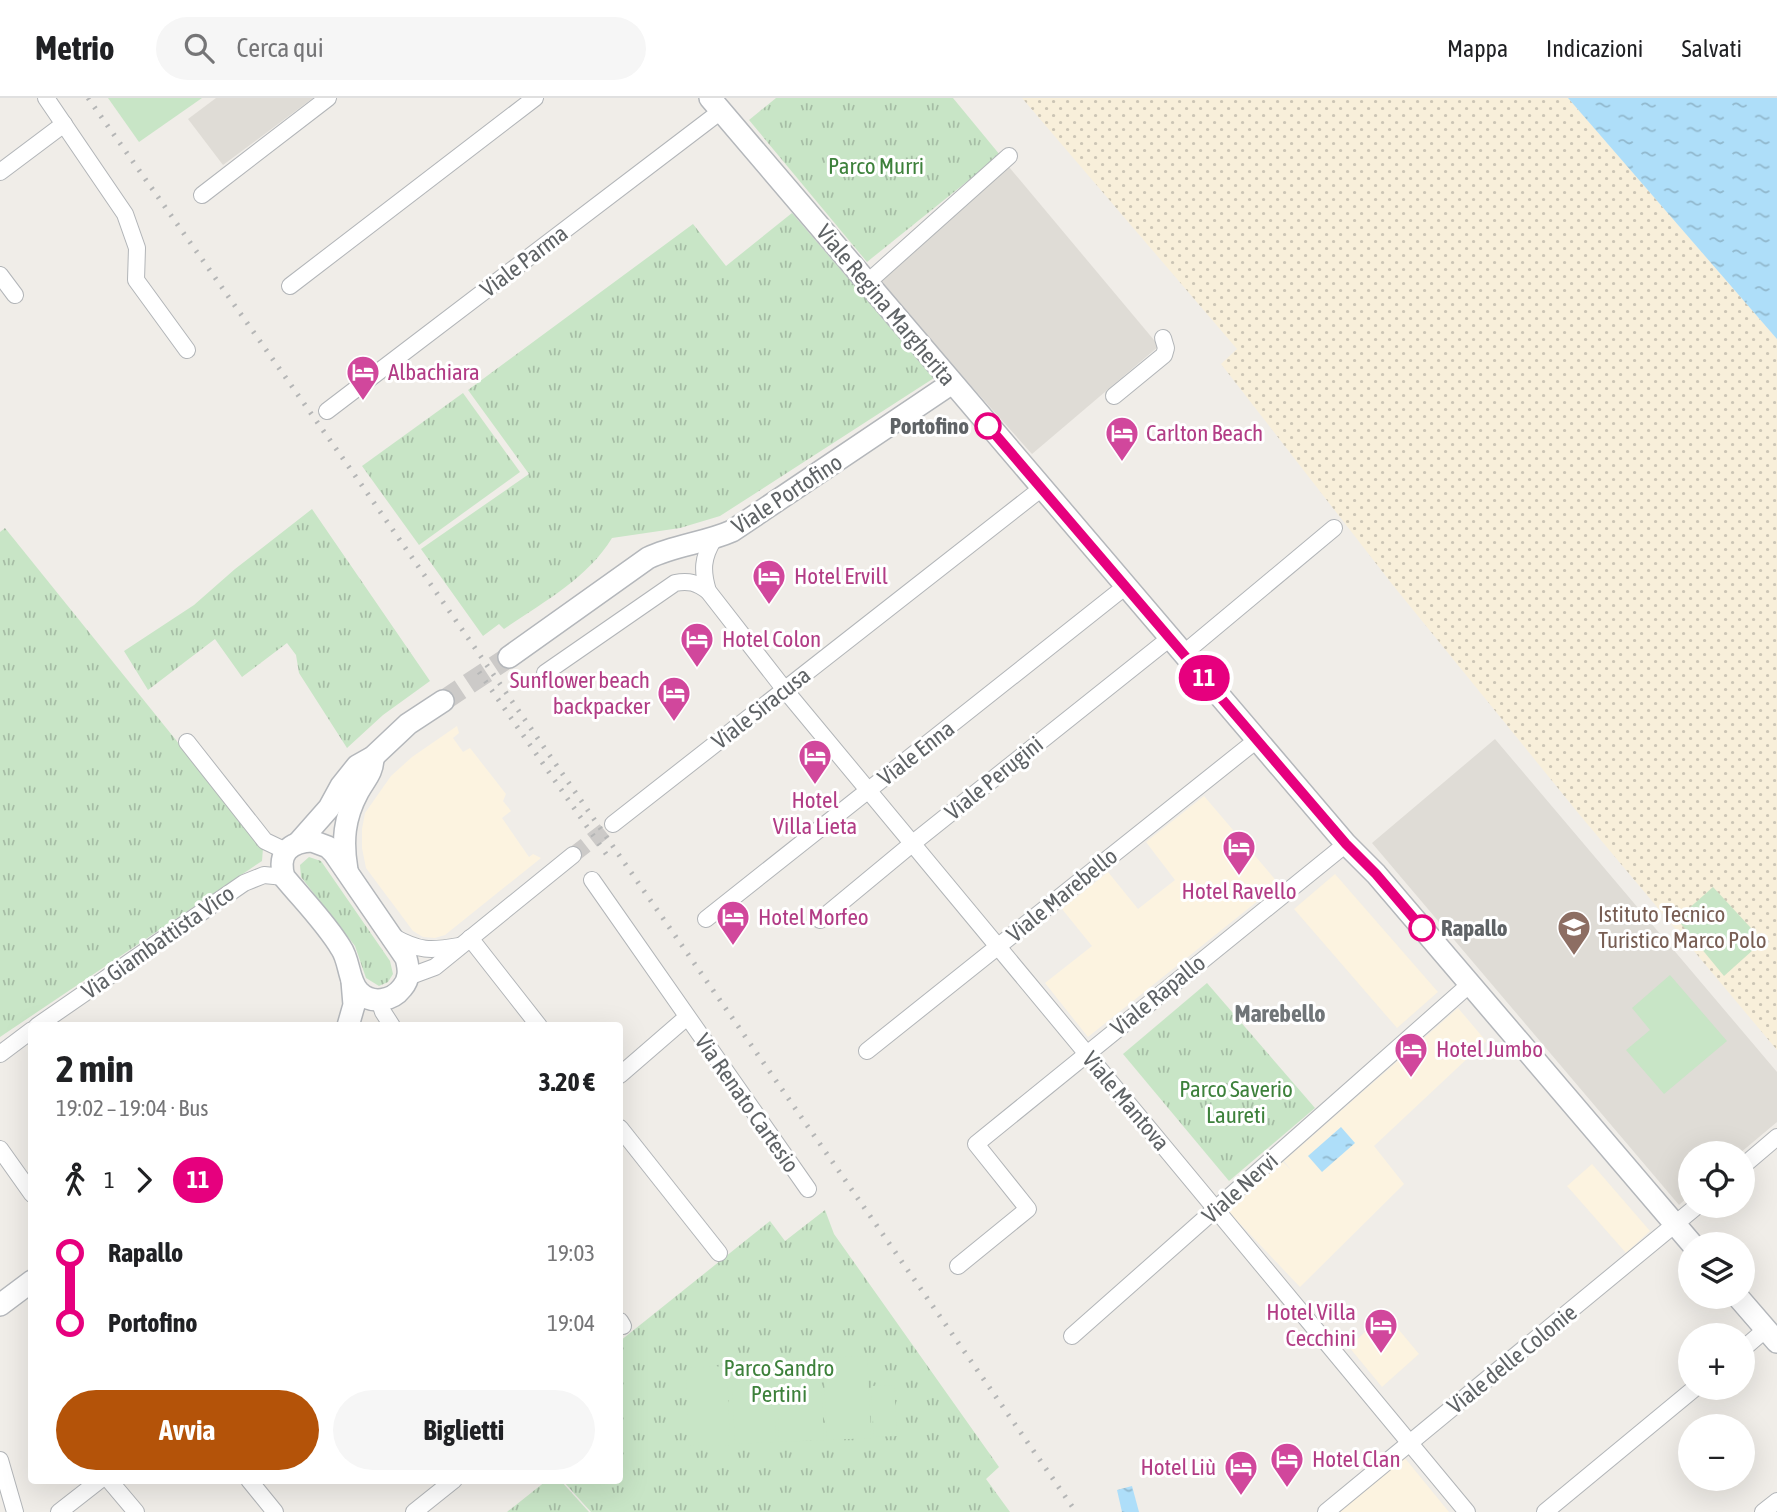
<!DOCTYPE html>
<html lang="it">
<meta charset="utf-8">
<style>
:root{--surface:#fff;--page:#f6f6f6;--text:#202124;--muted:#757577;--line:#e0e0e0;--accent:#b45309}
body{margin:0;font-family:"Asap Condensed",sans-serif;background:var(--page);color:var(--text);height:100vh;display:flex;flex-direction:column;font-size:26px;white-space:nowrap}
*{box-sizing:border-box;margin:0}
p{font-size:23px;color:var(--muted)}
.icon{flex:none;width:38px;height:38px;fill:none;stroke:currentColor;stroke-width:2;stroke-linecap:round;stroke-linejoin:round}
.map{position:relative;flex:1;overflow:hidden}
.drawer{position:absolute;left:28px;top:924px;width:595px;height:462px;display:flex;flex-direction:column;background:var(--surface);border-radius:7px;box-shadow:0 7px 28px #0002}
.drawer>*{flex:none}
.badge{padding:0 14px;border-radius:23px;font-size:24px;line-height:46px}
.controls{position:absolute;left:1678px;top:1043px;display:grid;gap:14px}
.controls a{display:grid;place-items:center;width:77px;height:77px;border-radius:50%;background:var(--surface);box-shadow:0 7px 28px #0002;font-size:35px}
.map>.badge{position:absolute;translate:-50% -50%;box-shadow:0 0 0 4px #fff}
.legs{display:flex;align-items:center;gap:10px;height:77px;padding:0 28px;font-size:23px}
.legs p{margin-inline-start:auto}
.head{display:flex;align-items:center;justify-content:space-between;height:119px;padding:0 28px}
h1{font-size:38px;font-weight:700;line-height:52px}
.cta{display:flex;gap:14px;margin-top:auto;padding:14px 28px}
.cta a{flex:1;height:80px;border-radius:42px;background:var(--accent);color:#fff;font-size:28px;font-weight:700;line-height:80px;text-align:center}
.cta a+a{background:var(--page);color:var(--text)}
ul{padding:0 28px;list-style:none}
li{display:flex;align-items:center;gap:24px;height:70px;font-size:26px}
li i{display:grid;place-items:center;width:10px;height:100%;margin:0 9px;background:currentColor}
li i::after{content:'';width:18px;height:18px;margin:-9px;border:5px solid;border-radius:50%;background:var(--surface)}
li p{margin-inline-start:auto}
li:first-child i{background:linear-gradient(#0000 50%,currentColor 0)}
li:last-child i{background:linear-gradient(currentColor 50%,#0000 0)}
header{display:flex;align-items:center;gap:42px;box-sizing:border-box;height:98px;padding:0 35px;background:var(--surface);border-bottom:2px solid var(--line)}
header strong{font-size:33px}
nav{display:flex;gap:38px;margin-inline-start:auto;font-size:24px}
.search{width:490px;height:63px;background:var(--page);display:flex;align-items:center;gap:18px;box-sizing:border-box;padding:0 24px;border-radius:38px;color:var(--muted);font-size:26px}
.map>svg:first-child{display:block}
.commercial{fill:#fcf3e0}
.education{fill:#dfdcd6}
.grass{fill:url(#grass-tufts)}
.sand{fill:url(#sand-dots)}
.garden{fill:#c8e5c6}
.water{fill:url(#water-ripples)}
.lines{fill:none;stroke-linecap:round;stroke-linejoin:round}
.street-tunnel{stroke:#cccac8;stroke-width:16;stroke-dasharray:16 8;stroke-linecap:butt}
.secondary-tunnel{stroke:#cccac8;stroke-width:21;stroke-dasharray:21 10;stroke-linecap:butt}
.street-casing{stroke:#b2b5b8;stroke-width:18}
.secondary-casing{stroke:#b4b7bb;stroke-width:24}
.street{stroke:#fff;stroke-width:16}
.secondary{stroke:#fff;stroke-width:21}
.rail{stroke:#b5b6b6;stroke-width:5;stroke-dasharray:2 9;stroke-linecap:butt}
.line-1-casing{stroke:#fff;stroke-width:16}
.line-1{stroke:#e6007e;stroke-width:10}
.stop-1-dot{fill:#fff;stroke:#e6007e;stroke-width:3.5}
.labels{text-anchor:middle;stroke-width:6;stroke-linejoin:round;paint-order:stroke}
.park-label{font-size:23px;fill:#3d813b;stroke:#fff}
.street-label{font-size:23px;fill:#5f6366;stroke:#fff}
.hotel-label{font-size:23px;fill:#b23c85;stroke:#fff;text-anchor:start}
.stop-label{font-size:23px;font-weight:bold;fill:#5f6366;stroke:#fff;text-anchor:end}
.education-label{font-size:23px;fill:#785e54;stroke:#fff;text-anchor:start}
.neighbourhood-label{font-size:24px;font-weight:bold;fill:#707578;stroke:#fff}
</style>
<header>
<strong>Metrio</strong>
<div class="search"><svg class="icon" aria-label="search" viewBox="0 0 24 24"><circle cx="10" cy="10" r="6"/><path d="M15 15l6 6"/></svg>Cerca qui</div>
<nav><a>Mappa</a><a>Indicazioni</a><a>Salvati</a></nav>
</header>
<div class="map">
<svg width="1777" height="1414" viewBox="0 0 1777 1414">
<defs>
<pattern id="grass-tufts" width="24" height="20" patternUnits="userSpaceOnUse" patternTransform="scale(1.75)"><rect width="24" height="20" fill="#c8e5c6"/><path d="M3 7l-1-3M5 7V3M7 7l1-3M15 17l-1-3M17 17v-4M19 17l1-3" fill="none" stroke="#a6bda5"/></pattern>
<pattern id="sand-dots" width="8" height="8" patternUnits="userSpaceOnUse" patternTransform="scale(1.75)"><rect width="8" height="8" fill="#f8efda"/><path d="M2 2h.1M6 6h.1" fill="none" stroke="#ccc5b5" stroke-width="1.8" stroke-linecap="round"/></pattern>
<pattern id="water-ripples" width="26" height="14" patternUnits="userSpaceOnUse" patternTransform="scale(1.75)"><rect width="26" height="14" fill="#aedef9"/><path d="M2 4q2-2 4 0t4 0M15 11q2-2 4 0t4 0" fill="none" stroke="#91b8cd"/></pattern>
</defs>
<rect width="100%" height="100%" fill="#f0ede8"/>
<g class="commercial">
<path d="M457,628L459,635L453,640L463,654L470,650L506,696L503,703L511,713L502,720L529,759L533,756L541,760L445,837L435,840L423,839L413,833L366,770L362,750V731L365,715L391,678L412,659Z"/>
<path d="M1204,698L1279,786L1088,939L1045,885L1092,848L1062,811L1108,774L1138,811L1175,782L1146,744Z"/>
<path d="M1335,776L1438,894L1397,930L1294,811Z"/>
<path d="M1458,910L1486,943L1374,1048L1404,1086L1300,1189L1226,1111L1283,1064L1291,1072L1284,1063Z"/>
<path d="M1592,1066L1650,1133L1626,1155L1567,1088Z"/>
<path d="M1385,1215L1419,1256L1382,1289L1349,1249Z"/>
<path d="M1404,1359L1449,1414H1339Z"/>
</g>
<g class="education">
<path d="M216,0H313L223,67L188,21Z"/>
<path d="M1009,69L1159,248L1032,356L878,184Z"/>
<path d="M1495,641L1777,974V1024L1740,1055H1690V1097L1679,1107L1372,745Z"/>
</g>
<g class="grass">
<path d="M776,0H953L1000,57L867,164L749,22Z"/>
<path d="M792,115L934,280L720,418L680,430L612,440C587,481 543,504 504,531L499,526L483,538L421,451L529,376L468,292L693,126L726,168Z"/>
<path d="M463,295L520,374L419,447L362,368Z"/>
<path d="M312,411L430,583L383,617L347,650L299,575L296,557L287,545L242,579L215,541L148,592L124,553L194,507L235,471Z"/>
<path d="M5,430L263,750L262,763L0,939V434Z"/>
<path d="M309,759L321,763L390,863L393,876L388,884L379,888L366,880L355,848L301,779L300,767Z"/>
<path d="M1207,885L1315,1010L1229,1083L1123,956Z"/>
<path d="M825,1112L834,1136L999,1369L986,1381L1010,1414H591L563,1383L620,1382V1243L770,1123L785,1143Z"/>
<path d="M546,1383H561L589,1414H507Z"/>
</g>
<path class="sand" d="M1022,0H1568L1777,241V952L1579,716L1392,486L1221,266L1237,251Z"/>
<g class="garden">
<path d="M108,0H202L139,44Z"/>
<path d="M1713,789L1763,843L1724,878L1677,821Z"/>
<path d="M1670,877L1727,943L1664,996L1626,952L1650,932L1632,910Z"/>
<path d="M867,1258L871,1340L827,1342L823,1260Z"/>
<path d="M820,1260L824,1342L779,1344L776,1262Z"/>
<path d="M772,1262L776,1344L735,1346L731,1264Z"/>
<path d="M727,1268L730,1347L689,1348L686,1270Z"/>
<path d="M894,1287L897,1338L874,1339L871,1288Z"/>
</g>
<g class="water">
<path d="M1568,0H1777V241Z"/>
<path d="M1341,1029L1355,1045L1322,1074L1308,1058Z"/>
<path d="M1132,1388L1139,1414H1122L1117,1392Z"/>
</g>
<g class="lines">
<path class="street-tunnel" d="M573,757L613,726"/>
<path class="secondary-tunnel" d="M443,603L509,559"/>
<defs>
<g id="street">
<path d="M46,0L125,116L137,150L136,182L187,252"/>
<path d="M0,74L64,26"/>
<path d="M202,97L328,0"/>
<path d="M0,177L15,197"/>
<path d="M868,184L1009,58"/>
<path d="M290,188L535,0"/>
<path d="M1114,298L1164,257L1166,250L1163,240"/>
<path d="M327,313L721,13"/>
<path d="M714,441C702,460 702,473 708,493L785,592L1467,1414"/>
<path d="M1183,556L1334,430"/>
<path d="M545,575L675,485C689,482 697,485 708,493"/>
<path d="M187,644L265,743L286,753"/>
<path d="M613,726L1042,390"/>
<path d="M592,782L808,1091"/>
<path d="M706,821L1126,488"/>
<path d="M820,822L913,745L1170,540"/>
<path d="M394,839C419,853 430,853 459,848"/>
<path d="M470,840L539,928"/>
<path d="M408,879L435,869L573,757"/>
<path d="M379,902L383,914L392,928"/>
<path d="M37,928L244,785L264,777L284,779"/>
<path d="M867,953L1258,641"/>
<path d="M0,956L32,932"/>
<path d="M620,977L687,919"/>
<path d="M620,1030L719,1155"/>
<path d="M0,1051L32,1096"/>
<path d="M1743,1068L1777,1039"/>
<path d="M958,1168L1028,1111L976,1046L1346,746"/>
<path d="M620,1223L623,1228"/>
<path d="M1072,1238L1470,886"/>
<path d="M1743,1251L1766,1231"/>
<path d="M0,1362L15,1414"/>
<path d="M109,1382L136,1414"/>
<path d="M249,1382L275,1414"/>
<path d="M59,1414L100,1382"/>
<path d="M414,1414L454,1382"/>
<path d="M1326,1414L1697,1108"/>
<path d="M1545,1414L1695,1290"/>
<path d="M1763,1414L1777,1403"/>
</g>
<g id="secondary">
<path d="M710,0L1346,746L1376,776L1692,1146"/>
<path d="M509,559L648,460C675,447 705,445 732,433L952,285"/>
<path d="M312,743L328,749L334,755L406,860C409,871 410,881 402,890C392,903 372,907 359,894C348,883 350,863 341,850C326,825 303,802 284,779C277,755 290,744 312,743Z"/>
<path d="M299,744L329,710L341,688L357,668L373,659L408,626L443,603"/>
<path d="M347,772C342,743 344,720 358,694C365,681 373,675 373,659"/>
<path d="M348,928L354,907L352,883"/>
<path d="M1738,1199L1777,1244"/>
<path d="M0,1207L32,1183"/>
</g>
</defs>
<use href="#street" class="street-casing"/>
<use href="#secondary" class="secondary-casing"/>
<use href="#street" class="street"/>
<use href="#secondary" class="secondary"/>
<g class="rail">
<path d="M88,0L356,379L1076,1414"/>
<path d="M479,574L611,763"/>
</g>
</g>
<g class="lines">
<defs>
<path id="line-1" d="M988,328L1346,746L1376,776L1422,830"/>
</defs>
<use href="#line-1" class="line-1-casing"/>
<use href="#line-1" class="line-1"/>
</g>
<defs>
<symbol id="hotel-pin" viewBox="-11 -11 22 30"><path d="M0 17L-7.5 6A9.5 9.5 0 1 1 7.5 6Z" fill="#d1479c" stroke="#fff"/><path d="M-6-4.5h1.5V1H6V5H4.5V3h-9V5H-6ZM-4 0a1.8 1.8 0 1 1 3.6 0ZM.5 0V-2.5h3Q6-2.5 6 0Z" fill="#fff"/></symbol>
<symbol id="school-pin" viewBox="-11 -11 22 30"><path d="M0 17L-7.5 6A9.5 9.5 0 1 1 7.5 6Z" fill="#8d6e63" stroke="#fff"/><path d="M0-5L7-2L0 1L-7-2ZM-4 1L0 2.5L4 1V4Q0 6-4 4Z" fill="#fff"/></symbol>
</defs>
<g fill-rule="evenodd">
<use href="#hotel-pin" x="344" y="255" width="38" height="52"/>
<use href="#hotel-pin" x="1103" y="316" width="38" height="52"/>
<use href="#hotel-pin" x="750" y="459" width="38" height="52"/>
<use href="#hotel-pin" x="678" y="522" width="38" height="52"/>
<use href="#hotel-pin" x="655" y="576" width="38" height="52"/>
<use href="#hotel-pin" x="796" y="639" width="38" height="52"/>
<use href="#hotel-pin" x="1220" y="730" width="38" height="52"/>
<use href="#hotel-pin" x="714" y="800" width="38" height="52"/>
<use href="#school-pin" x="1555" y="810" width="38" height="52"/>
<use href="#hotel-pin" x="1392" y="932" width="38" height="52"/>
<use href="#hotel-pin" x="1362" y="1208" width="38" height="52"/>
<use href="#hotel-pin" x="1268" y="1342" width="38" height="52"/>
<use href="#hotel-pin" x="1222" y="1350" width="38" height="52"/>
</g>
<g class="stop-1-dot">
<circle cx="988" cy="328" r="12"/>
<circle cx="1422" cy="830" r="12"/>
</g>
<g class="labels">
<g class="park-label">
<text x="876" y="76">Parco Murri</text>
<text x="1236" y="999">Parco Saverio<tspan x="1236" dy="26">Laureti</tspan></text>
<text x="779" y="1278">Parco Sandro<tspan x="779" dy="26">Pertini</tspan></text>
</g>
<g class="street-label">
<text transform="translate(524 163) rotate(-37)" y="8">Viale Parma</text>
<text transform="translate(886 207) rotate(50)" y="8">Viale Regina Margherita</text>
<text transform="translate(787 396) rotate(-33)" y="8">Viale Portofino</text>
<text transform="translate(761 610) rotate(-38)" y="8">Viale Siracusa</text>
<text transform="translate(916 655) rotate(-38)" y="8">Viale Enna</text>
<text transform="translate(994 680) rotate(-39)" y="8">Viale Perugini</text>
<text transform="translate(1062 797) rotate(-39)" y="8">Viale Marebello</text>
<text transform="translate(158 844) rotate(-35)" y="8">Via Giambattista Vico</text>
<text transform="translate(1158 897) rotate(-39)" y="8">Viale Rapallo</text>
<text transform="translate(1126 1003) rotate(50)" y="8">Viale Mantova</text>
<text transform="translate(747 1005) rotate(55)" y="8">Via Renato Cartesio</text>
<text transform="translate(1240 1090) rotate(-42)" y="8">Viale Nervi</text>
<text transform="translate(1512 1261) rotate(-39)" y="8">Viale delle Colonie</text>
</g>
<g class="hotel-label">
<text x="388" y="282">Albachiara</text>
<text x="1146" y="343">Carlton Beach</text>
<text x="794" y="486">Hotel Ervill</text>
<text x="722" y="549">Hotel Colon</text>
<text x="650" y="590" text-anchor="end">Sunflower beach<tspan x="650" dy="26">backpacker</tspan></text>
<text x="815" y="710" text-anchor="middle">Hotel<tspan x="815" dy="26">Villa Lieta</tspan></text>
<text x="1239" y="801" text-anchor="middle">Hotel Ravello</text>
<text x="758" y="827">Hotel Morfeo</text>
<text x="1436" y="959">Hotel Jumbo</text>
<text x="1356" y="1222" text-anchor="end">Hotel Villa<tspan x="1356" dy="26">Cecchini</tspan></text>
<text x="1312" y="1369">Hotel Clan</text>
<text x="1216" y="1377" text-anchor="end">Hotel Liù</text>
</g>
<g class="stop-label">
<text x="969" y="336">Portofino</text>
<text x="1441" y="838" text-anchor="start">Rapallo</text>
</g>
<g class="education-label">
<text x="1598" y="824">Istituto Tecnico<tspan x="1598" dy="26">Turistico Marco Polo</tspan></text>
</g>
<g class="neighbourhood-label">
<text x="1280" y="924">Marebello</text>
</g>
</g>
</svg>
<div class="controls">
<a><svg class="icon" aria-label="locate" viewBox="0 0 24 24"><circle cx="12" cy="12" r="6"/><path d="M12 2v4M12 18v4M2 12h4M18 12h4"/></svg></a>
<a><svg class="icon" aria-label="layers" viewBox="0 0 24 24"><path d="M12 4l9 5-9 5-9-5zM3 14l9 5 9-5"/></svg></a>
<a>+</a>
<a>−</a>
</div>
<b class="badge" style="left:1204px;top:580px;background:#e6007e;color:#fff">11</b>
<section class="drawer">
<div class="head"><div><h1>2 min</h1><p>19:02 – 19:04 · Bus</p></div><b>3.20 €</b></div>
<div class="legs"><svg class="icon" aria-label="walk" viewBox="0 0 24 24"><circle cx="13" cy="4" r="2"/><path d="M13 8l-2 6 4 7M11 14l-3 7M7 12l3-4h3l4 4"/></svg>1<svg class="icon" aria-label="forward" viewBox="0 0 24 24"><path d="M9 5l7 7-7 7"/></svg><b class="badge" style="background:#e6007e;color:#fff">11</b></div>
<ul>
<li><i style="color:#e6007e"></i><b>Rapallo</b><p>19:03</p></li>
<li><i style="color:#e6007e"></i><b>Portofino</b><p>19:04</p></li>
</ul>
<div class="cta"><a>Avvia</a><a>Biglietti</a></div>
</section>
</div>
